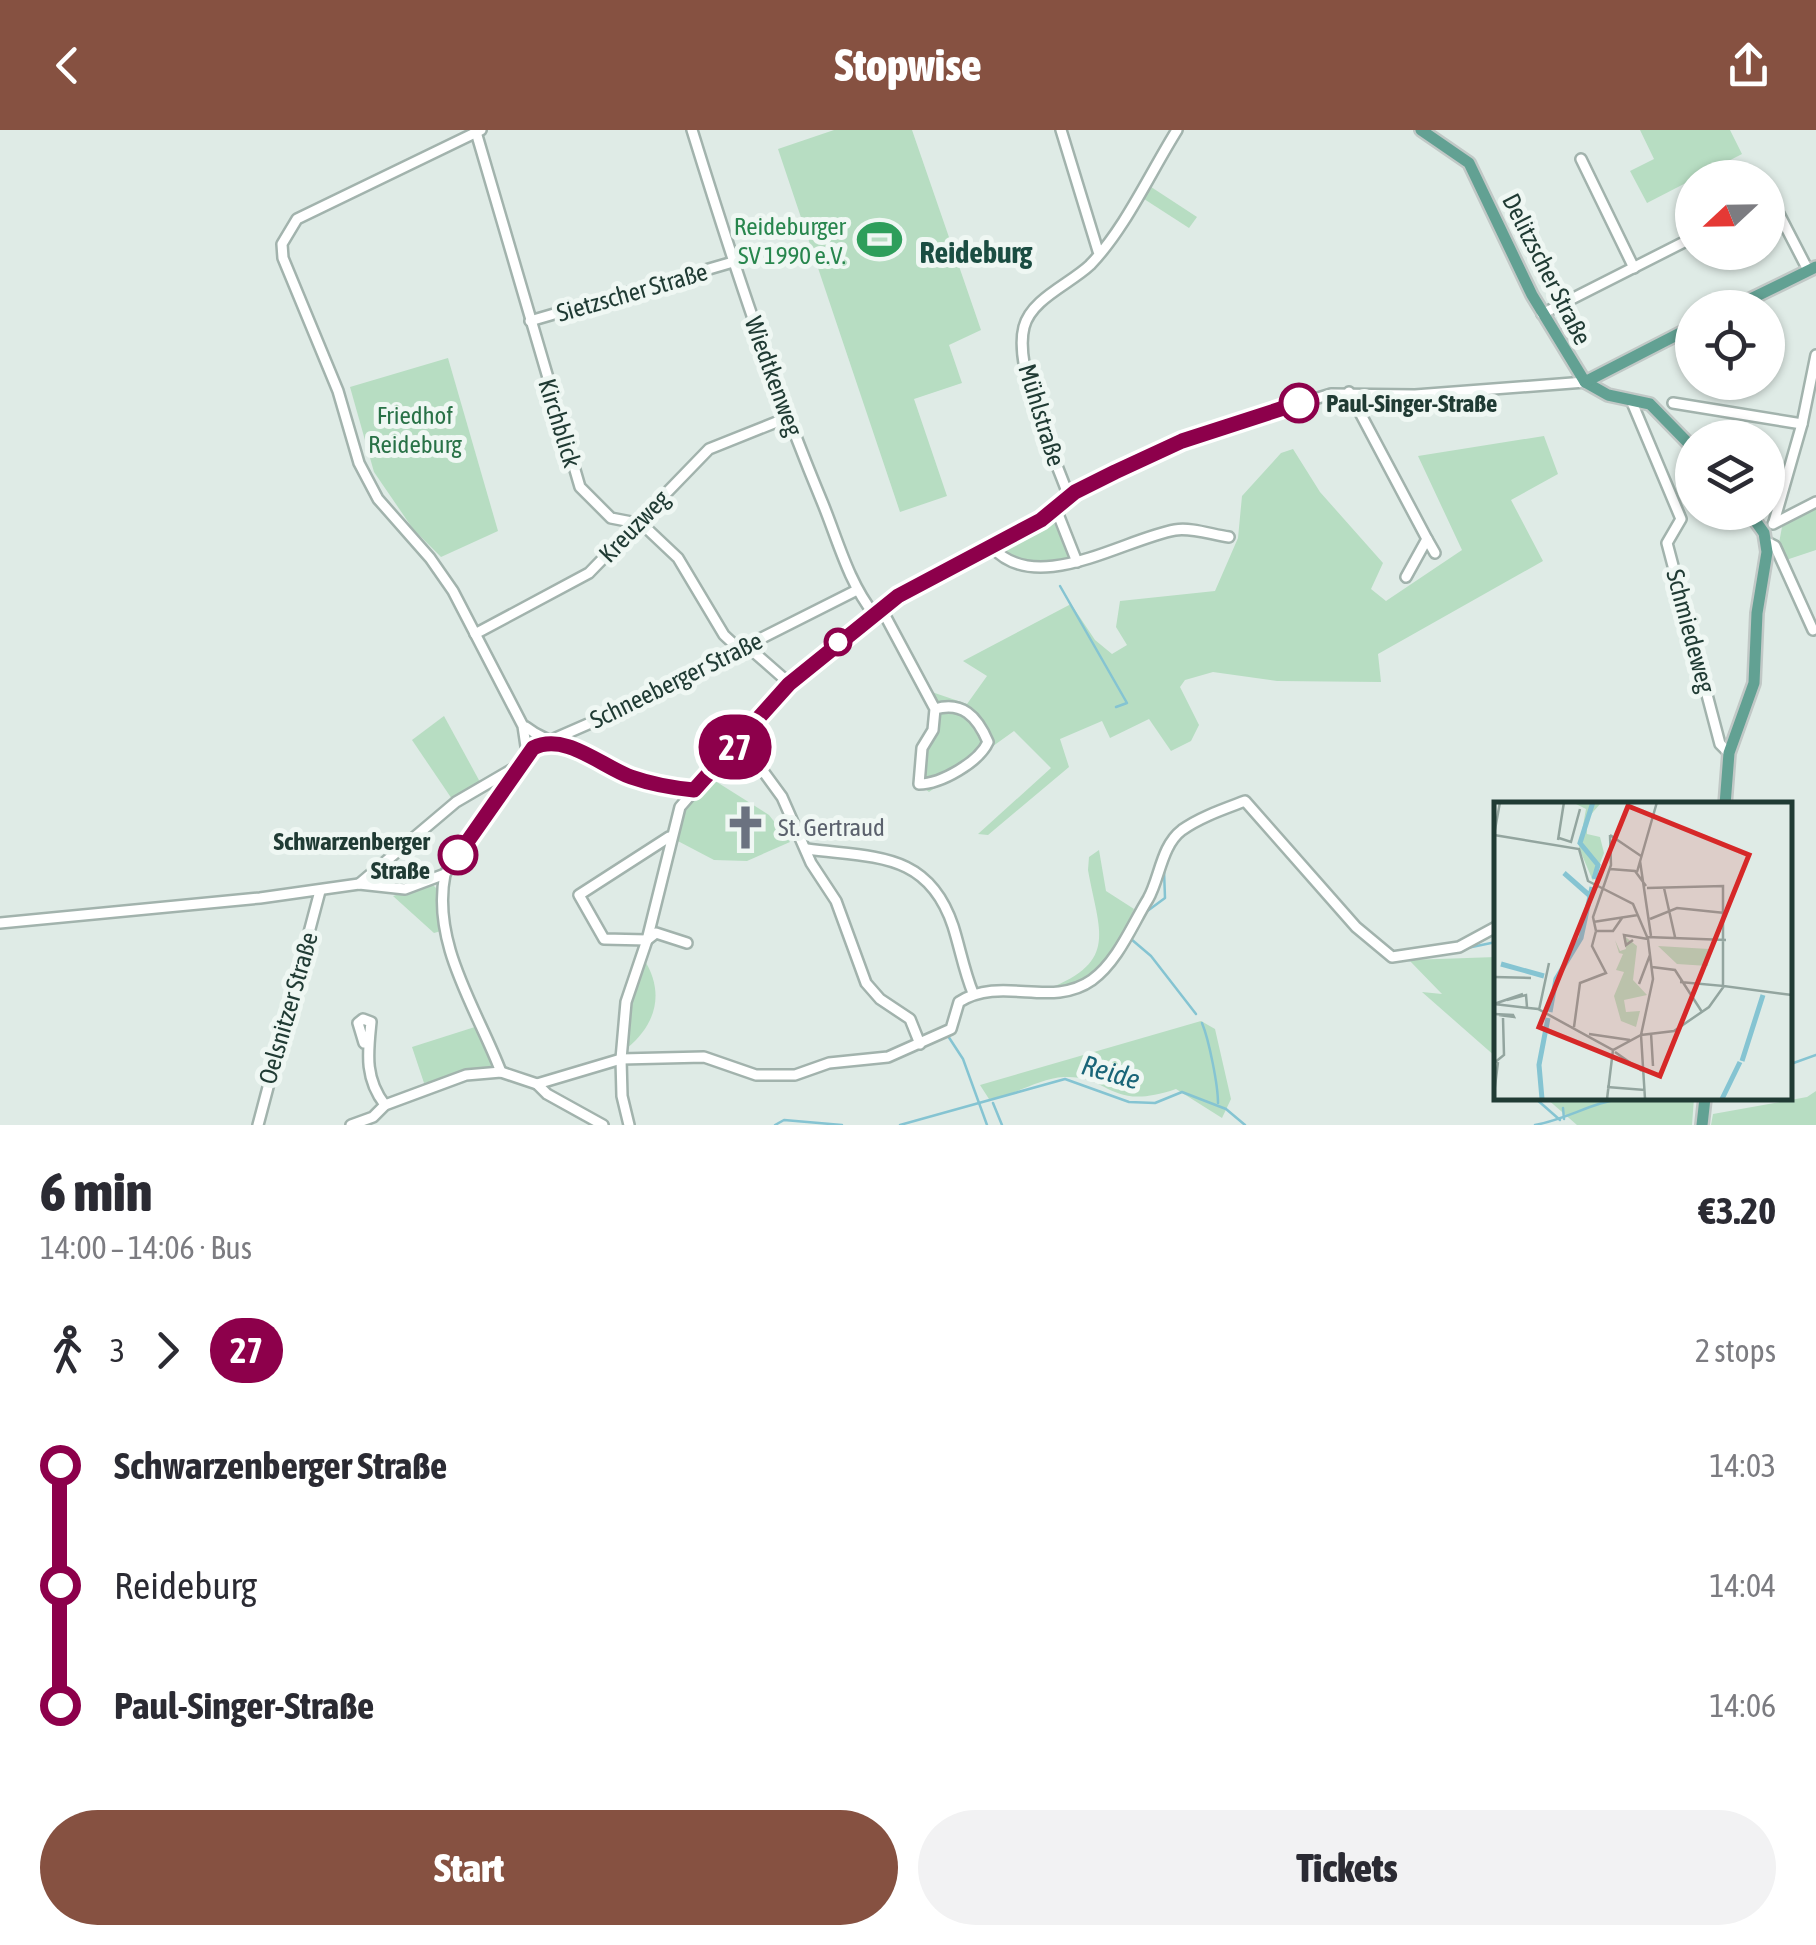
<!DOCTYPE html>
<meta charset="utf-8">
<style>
:root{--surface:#fff;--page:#f2f2f3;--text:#2b2b33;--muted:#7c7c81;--accent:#865141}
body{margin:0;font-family:"Asap Condensed",sans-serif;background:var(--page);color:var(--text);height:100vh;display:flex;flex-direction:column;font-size:38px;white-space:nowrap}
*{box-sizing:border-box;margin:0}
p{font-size:32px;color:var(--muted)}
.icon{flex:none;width:55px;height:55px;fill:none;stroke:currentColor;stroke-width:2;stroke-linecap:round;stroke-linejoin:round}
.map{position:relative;height:995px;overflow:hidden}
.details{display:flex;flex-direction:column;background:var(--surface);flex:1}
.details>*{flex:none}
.badge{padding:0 20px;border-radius:32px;font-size:35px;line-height:65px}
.needle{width:65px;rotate:248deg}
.fabs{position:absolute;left:1675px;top:30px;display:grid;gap:20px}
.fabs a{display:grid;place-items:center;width:110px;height:110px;border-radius:50%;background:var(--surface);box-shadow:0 2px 8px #0004;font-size:50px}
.map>.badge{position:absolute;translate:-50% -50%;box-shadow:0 0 0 5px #fff}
.legs{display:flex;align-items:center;gap:15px;height:110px;padding:0 40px;font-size:32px}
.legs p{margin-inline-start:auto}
.overview{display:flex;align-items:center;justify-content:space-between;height:170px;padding:0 40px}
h1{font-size:55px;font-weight:800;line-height:75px}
.cta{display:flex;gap:20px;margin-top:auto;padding:20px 40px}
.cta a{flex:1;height:115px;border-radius:60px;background:var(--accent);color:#fff;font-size:40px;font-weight:800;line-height:115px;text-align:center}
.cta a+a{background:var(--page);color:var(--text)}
ul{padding:0 40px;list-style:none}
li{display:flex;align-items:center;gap:35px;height:120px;font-size:38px}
li i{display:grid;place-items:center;width:15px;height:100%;margin:0 12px;background:currentColor}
li i::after{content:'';width:25px;height:25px;margin:-12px;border:8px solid;border-radius:50%;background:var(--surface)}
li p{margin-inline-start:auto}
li:first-child i{background:linear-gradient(#0000 50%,currentColor 0)}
li:last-child i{background:linear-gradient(currentColor 50%,#0000 0)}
header{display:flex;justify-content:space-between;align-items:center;height:130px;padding:0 40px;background:var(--accent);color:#fff;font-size:45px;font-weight:800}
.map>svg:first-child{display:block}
.green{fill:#b7ddc2}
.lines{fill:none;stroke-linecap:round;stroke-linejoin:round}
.stream{stroke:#85c4d2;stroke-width:2.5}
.minor-casing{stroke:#a2b3ad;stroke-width:14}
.major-casing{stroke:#c1c8c6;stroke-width:16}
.minor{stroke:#fff;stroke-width:9}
.major{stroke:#62a193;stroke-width:11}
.line-1-casing{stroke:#fff;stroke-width:22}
.line-1{stroke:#8d004b;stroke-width:15}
.stop-1-dot{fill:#fff;stroke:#8d004b;stroke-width:5}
.labels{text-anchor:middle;stroke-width:10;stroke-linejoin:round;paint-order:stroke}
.leisure-label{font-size:25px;fill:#27864d;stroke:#eff7f3;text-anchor:end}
.street-label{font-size:25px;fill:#203b34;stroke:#eff7f3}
.stop-label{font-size:25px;font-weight:bold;fill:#203b34;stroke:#eff7f3;text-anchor:start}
.park-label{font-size:25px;fill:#297247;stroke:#eff7f3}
.worship-label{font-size:25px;fill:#5b616d;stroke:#eff7f3;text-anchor:start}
.water-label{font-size:28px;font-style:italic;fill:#196578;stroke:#eff7f3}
.quarter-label{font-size:30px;font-weight:bold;fill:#1b4d42;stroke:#eff7f3}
.inset-river{fill:none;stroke:#85c4d2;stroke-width:5}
.inset-road{fill:none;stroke:#93a59f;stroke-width:2.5}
.view{fill:#d62828;fill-opacity:0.15;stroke:#d62828;stroke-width:5}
.inset-edge{fill:none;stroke:#203b34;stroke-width:5}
</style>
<header><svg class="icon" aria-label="back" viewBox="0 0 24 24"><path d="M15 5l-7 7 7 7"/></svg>Stopwise<svg class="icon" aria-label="share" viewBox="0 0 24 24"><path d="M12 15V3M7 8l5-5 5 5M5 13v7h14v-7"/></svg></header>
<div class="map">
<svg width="1816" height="995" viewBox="0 0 1816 995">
<rect width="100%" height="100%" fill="#dfebe6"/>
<g class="green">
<path d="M834,0H912L981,200L949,215L962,253L914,269L947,366L900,382L778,19Z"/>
<path d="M1640,0H1730L1742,24L1647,73L1630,41L1654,29Z"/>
<path d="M1148,55L1197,87L1189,98L1141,67Z"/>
<path d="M448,228L498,401L441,427L413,399L374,342L350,257Z"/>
<path d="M1544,306L1558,344L1511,370L1543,431L1378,524L1381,552L1277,551L1213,542L1185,550L1180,557L1199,595L1191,611L1171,621L1149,589L1110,608L1102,591L1060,609L1069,637L988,705L978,704L1051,638L1014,601L929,662L919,654L922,618L939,584L926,560L967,574L987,546L963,531L1071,474L1095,510L1112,524L1127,515L1116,497L1120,471L1215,461L1238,408L1242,366L1281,323L1293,319L1320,362L1383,433L1371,459L1386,471L1462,420L1418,326Z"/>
<path d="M1816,377V420L1786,430L1779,413L1782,397Z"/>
<path d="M1054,393L1069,426C1050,444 1023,431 1001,423Z"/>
<path d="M444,586L480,652L454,672L412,610Z"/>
<path d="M712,649L769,685L790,712L747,731L714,730L674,709L683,681Z"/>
<path d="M1099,720L1106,761L1134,779C1119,811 1095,869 1048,859C1119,831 1099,802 1088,740L1089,727Z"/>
<path d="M431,753L438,760L441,801L434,803L393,766Z"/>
<path d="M1496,827V927L1422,862L1442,864L1409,830Z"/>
<path d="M643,828C665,861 657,894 627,918L622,912Z"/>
<path d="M1201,891L1215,899L1231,969L1222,988L1176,959C1109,982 1111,945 1064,947C1039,948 1014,966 989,969L980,955Z"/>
<path d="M478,896L493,938L424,953L412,917Z"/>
<path d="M1816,961V995H1711L1713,984L1807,967Z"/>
<path d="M1546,968H1628L1630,971L1694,968L1692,995H1577Z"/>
</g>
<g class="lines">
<g class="stream">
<path d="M1060,456L1127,573L1116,577"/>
<path d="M1146,782L1165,768L1164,740L1168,730"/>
<path d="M1131,809L1151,826L1196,884"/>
<path d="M1409,830L1496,812"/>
<path d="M1202,893C1209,910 1218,955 1218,973"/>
<path d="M948,906L963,929L987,995"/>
<path d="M1788,935L1816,925"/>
<path d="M1535,968L1560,990"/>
<path d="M993,973L1002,995"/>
<path d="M1563,978L1564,989"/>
<path d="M775,995L784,990L842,995"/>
<path d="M900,995L1065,949L1129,972L1155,973L1182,962L1226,979L1245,995"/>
<path d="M1535,995C1568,989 1592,972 1625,968"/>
</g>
<defs>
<g id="minor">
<path d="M481,0L297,89L282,114L283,128L338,261L359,333L378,369L430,428L453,461L523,596L527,623"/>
<path d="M692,0C731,126 772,252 823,374C838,411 849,453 874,484"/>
<path d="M1061,0L1098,121"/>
<path d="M476,2L580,357L611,388L642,394L678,428L724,505L739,519"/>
<path d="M1581,29L1634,138"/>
<path d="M1768,72L1776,78L1808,140"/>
<path d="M1542,184L1692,108"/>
<path d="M530,191L733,132"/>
<path d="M1349,262L1427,409L1406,447"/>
<path d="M1631,270L1681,389L1667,413L1720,614L1729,623"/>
<path d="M1673,273L1802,294"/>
<path d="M1069,367C1054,325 1013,239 1024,197C1031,169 1070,154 1090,135C1125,99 1150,43 1177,0"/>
<path d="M1056,379L1077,432"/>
<path d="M1774,392L1802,294L1816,225"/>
<path d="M1773,394L1816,372"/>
<path d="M1427,409L1435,423"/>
<path d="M1767,412L1775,416L1813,500"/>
<path d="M992,417C1036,467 1124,409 1175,400C1191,397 1213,405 1229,407"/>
<path d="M881,478L935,579L933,600L922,618L919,654C941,654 979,632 988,612C977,586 962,571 935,579"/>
<path d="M475,504L589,443L709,319L789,287"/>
<path d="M748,517L789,553"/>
<path d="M526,597C544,611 563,614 583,623C621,640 652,656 695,660"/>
<path d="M741,611L782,667L811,733L836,771L866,853L880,869L910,889L920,914"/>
<path d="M669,707L579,765L604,809L647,810L656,803L687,813"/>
<path d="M807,719C874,728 928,721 953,796C960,818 964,841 973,863"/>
<path d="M359,754L456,672L516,637"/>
<path d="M0,793L260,768L359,754L405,759L445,744"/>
<path d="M364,913L358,893L363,889L371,892C368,922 364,948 385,975"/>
<path d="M501,942C477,879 431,814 445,744L521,630L533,618L611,584L857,460"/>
<path d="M537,954L547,964L603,995"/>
<path d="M258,995L320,761"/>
<path d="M351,995L373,987L385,975L466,945L501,942L537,954L621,929L704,927L756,945H795L829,933L888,927L951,899L959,872C1002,845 1051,879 1092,850C1118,831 1132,795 1148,769C1160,748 1161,716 1182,700C1200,687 1224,679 1245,671L1356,797L1392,827L1459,817L1496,797"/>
<path d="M629,995L622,966L621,929L626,872L647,810L680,677L789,553L881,478L1041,390L1081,359L1182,311L1242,291L1331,264L1415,265L1585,252"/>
</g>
<g id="major">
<path d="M1421,0L1469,33L1532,165L1585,252L1608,265L1650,274L1692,317"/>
<path d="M1732,178L1816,137"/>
<path d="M1585,252L1692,197"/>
<path d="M1725,675L1729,623L1754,553L1757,483L1767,422L1764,403L1749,382"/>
<path d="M1702,995L1705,968"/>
</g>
</defs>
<use href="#minor" class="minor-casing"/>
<use href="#major" class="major-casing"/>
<use href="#minor" class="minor"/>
<use href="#major" class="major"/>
</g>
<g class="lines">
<defs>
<path id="line-1" d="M458,725L533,618C565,602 601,636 631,647C651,654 673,658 694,660L789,554L898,466L1041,390L1075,362L1115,342L1182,311L1299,273"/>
</defs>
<use href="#line-1" class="line-1-casing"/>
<use href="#line-1" class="line-1"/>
</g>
<defs>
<symbol id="stadium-bare" viewBox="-9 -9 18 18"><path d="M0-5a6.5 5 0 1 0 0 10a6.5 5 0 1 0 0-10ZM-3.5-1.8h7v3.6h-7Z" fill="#2e9e5b" stroke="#eff7f3" stroke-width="2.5" paint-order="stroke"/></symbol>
<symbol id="church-bare" viewBox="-9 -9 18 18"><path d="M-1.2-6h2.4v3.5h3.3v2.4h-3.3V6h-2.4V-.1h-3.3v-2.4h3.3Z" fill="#6b7280" stroke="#eff7f3" stroke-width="2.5" paint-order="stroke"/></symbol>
</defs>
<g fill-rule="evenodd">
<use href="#stadium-bare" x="848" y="78" width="63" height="63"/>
<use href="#church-bare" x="714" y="666" width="63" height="63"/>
</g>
<g class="stop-1-dot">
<circle cx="1299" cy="273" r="18"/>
<circle cx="838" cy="512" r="12"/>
<circle cx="458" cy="725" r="18"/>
</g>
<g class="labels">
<g class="leisure-label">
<text x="846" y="105">Reideburger<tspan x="846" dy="29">SV 1990 e.V.</tspan></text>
</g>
<g class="street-label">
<text transform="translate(1547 139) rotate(63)" y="9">Delitzscher Straße</text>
<text transform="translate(632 162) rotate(-16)" y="9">Sietzscher Straße</text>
<text transform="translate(774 246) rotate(70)" y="9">Wiedtkenweg</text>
<text transform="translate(1042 285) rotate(73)" y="9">Mühlstraße</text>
<text transform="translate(560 293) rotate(73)" y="9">Kirchblick</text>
<text transform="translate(634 396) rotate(-46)" y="9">Kreuzweg</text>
<text transform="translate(1691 501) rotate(75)" y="9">Schmiedeweg</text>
<text transform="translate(676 550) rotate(-26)" y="9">Schneeberger Straße</text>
<text transform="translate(288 878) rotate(-74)" y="9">Oelsnitzer Straße</text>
</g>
<g class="stop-label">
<text x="1326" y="282">Paul-Singer-Straße</text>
<text x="430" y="720" text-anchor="end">Schwarzenberger<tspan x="430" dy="29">Straße</tspan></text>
</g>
<g class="park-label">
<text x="415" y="294">Friedhof<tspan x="415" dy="29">Reideburg</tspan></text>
</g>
<g class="worship-label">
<text x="778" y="706">St. Gertraud</text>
</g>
<g class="water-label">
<text transform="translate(1111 942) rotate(16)" y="10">Reide</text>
</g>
<g class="quarter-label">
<text x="976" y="133">Reideburg</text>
</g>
</g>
<g transform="translate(1494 672)">
<rect width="298" height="298" fill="#dfebe6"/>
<path d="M78,0L106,2L93,17V32L106,35L110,51L99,79L85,46L92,7ZM129,133L143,144L139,178L153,193L130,198L132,210L146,209L142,225L127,219L120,194L130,170L122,168L129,152L125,151L121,138L126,149L132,147ZM164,144L215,147L214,164L183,162Z" fill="#b7ddc2"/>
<path class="inset-river" d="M99,0L86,41L104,63L100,77M70,71L95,93M7,162L50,174M56,210L62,177L87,136L98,85M248,259L269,193M48,297L45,263L54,216M228,297L246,260"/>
<path class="inset-road" d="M0,33L85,47L94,79L139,102L154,137L159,177L147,233M0,33L6,0M116,33L147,54M65,36L77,40L86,7M64,38L70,0M146,59L157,134M116,67L141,69L152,84M143,70L163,0M153,86L229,84V184L186,180M170,86L181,135M156,117L183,106L231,111M99,120L144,113M102,129L99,115L117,63L116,33M102,129H119L128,116M153,135L232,138M139,138L132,143L130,133L154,137M158,165L181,168L208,210M0,175L37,176M145,182L156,153M13,198L32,193L33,205M0,202L44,207L119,248L147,233L180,229L215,205L230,184L298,193M0,202L29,192M45,208L55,161M0,212L19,213L20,215L5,213M80,225L86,181L112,171L98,144L102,129M157,231L159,264M95,232L136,238M147,233L151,297M121,250L148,269M0,261L10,253L9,216M113,285L151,288M0,292L4,260M113,297L119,248"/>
<path class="view" d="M134,4L255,53L166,274L45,225Z"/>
<rect width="298" height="298" class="inset-edge"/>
</g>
</svg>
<div class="fabs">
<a><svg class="needle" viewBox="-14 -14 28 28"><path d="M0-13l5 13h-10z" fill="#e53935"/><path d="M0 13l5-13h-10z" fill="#7c7c81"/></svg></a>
<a><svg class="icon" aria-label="locate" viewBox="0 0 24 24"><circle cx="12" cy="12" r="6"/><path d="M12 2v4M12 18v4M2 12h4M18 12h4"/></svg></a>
<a><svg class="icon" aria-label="layers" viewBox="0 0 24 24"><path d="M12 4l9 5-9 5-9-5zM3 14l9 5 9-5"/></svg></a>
</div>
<b class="badge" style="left:735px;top:617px;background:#8d004b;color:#fff">27</b>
</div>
<section class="details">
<div class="overview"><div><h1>6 min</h1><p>14:00 – 14:06 · Bus</p></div><b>€3.20</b></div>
<div class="legs"><svg class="icon" aria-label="walk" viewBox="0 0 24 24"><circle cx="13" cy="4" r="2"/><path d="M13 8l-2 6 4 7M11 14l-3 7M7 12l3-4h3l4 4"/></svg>3<svg class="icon" aria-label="forward" viewBox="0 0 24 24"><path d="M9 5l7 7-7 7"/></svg><b class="badge" style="background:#8d004b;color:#fff">27</b><p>2 stops</p></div>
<ul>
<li><i style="color:#8d004b"></i><b>Schwarzenberger Straße</b><p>14:03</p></li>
<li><i style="color:#8d004b"></i><span>Reideburg</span><p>14:04</p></li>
<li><i style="color:#8d004b"></i><b>Paul-Singer-Straße</b><p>14:06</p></li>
</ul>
<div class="cta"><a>Start</a><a>Tickets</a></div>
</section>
